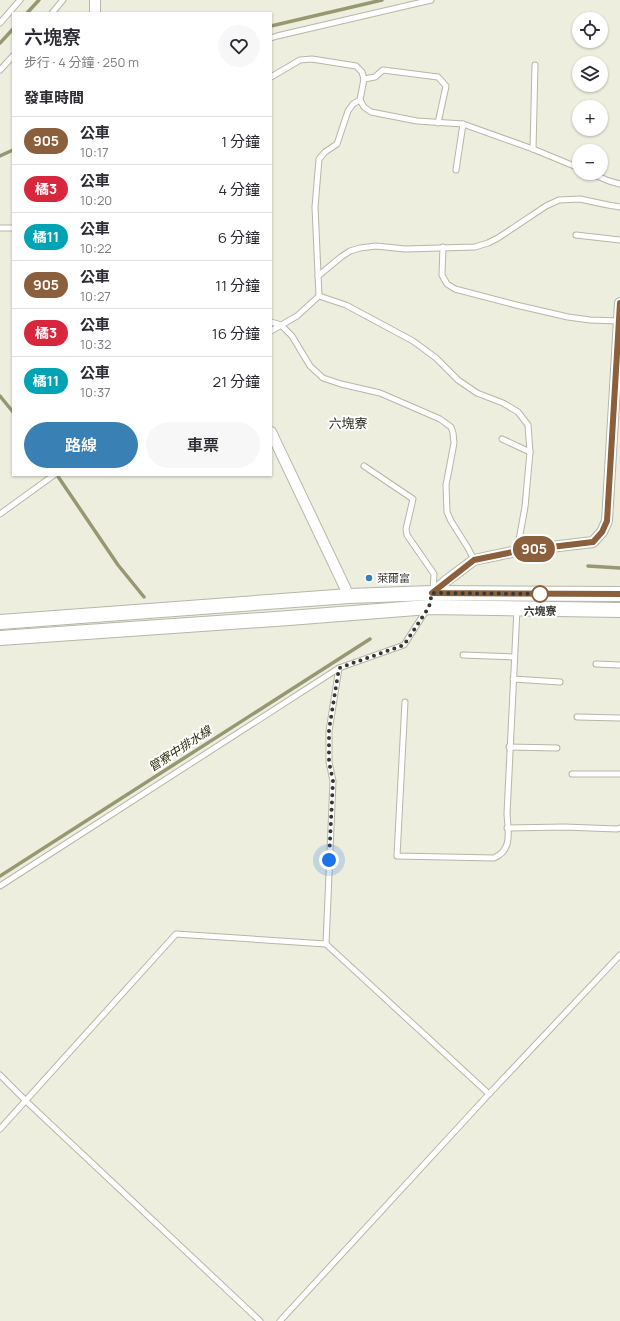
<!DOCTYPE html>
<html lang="zh-TW">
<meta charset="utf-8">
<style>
:root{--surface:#fff;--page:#f7f7f7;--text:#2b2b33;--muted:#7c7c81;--line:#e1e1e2;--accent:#3980b5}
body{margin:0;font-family:Manrope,"Noto Sans TC",sans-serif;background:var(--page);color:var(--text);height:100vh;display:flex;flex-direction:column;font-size:15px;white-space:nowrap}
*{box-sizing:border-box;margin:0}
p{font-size:13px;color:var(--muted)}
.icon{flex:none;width:22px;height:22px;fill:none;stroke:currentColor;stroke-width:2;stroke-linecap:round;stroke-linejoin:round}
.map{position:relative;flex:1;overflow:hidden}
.sheet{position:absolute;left:12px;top:12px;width:260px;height:464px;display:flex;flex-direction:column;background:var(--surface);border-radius:0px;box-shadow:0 1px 3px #0004}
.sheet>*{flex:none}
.badge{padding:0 8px;border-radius:13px;font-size:14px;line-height:26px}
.tools{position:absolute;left:572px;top:12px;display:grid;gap:8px}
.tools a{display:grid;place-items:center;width:36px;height:36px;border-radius:50%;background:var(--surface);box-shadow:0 1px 3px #0004;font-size:20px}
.you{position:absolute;width:20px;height:20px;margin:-10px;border:3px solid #fff;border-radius:50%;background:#1a73e8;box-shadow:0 0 0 6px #1a73e833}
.map>.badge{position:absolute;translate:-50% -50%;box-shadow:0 0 0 2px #fff}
h2{padding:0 12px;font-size:15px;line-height:36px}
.round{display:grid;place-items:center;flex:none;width:42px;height:42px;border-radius:21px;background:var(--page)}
.head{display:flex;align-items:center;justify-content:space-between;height:68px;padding:0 12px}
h1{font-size:19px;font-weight:600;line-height:30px}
.primary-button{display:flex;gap:8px;margin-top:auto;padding:8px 12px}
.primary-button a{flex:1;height:46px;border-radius:24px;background:var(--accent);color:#fff;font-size:16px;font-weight:600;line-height:46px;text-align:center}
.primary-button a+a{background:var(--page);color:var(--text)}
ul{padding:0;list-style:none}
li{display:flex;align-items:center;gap:12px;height:48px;padding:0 12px;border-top:1px solid var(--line)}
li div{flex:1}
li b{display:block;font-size:15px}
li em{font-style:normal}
li .badge{min-width:44px;font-weight:700;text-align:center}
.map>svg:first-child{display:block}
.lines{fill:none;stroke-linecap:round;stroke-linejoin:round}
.stream{stroke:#979872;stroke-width:3.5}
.service-casing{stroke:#b6b7a7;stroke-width:7}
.minor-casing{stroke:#b6b7a7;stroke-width:12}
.secondary-casing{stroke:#b6b7a7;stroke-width:16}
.service{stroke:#fff;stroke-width:5}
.minor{stroke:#fff;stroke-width:10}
.secondary{stroke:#fff;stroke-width:14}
.line-casing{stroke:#fff;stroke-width:9}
.line{stroke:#8b5e3c;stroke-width:6}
.walk{stroke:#383832;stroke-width:4;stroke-dasharray:0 7.2}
.poi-dot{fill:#3980b5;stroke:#fff;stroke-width:1.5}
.stop-dot{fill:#fff;stroke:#8b5e3c;stroke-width:2}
.labels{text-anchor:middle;stroke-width:4;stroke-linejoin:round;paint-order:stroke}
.poi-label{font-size:11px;fill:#383832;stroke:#fff;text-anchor:start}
.stop-label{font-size:11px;font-weight:bold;fill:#383832;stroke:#fff}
.water-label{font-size:12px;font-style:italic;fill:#2c2c0c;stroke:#fff}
.quarter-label{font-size:13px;fill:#303124;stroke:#fff}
</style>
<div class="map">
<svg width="620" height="1321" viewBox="0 0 620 1321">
<rect width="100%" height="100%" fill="#edeede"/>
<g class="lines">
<g class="stream">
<path d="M27,13L39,0"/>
<path d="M271,26L382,0"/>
<path d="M0,43L13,29"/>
<path d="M0,156L13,150"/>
<path d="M0,396L13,412"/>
<path d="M57,475L118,565L144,597"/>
<path d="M588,566L620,568"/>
<path d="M0,876L370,639"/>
</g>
<defs>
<g id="service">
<path d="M52,13L63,0"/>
<path d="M0,23L20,0"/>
<path d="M271,38L277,36L431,0"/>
<path d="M0,70L13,56"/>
<path d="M271,77L300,60L312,59L356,66L362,72L364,79L360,100L353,104L348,111L337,144L325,152L319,159L315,207L319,296"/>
<path d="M364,79L375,77L383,70L438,77L446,86L438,123"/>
<path d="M360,100L364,107L371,112L417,121L463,124L533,149L579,168"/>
<path d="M533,149L535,65"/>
<path d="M456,170L463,124"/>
<path d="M590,173L609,181L620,184"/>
<path d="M0,228H13"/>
<path d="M576,235L620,240"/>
<path d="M443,247L442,275L447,284L455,289L516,305L568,317L590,320L619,321"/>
<path d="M318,276L341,257L350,251L360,248L376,246L405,249L475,247L488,243L498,238L546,206L559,200L580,199L608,205L620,207"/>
<path d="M271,322L281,325L292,336L310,366L323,378L341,384L380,393L440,419L451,427L453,433L454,443L446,485L447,512L451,521L468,548L474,560"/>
<path d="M271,331L297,316L319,296L346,305L413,341L436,358L458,380L477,393L503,403L518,412L528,425L530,452L525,507L517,551"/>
<path d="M502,439L530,452"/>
<path d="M364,466L413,499L406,529L407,535L434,574L433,591"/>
<path d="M0,514L54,475"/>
<path d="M463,655L514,657"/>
<path d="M596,664L620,665"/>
<path d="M513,679L560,682"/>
<path d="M405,702L397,856L494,858C513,850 508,831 507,814L517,609"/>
<path d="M577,717L620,718"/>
<path d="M509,747L557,748"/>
<path d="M572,774H620"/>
<path d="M507,828L564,827L617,829L620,828"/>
<path d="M0,886L339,668L404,645L427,609"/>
<path d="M326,944L333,781L329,762V731L339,668"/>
<path d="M0,1075L26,1101L260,1321"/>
<path d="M0,1129L176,934L326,944L489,1094"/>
<path d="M280,1321L489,1094L620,955"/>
</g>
<g id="minor">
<path d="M95,0V13"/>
<path d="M271,432L349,596"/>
<path d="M432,596V593L446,581L474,560L517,551L593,542L602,532L607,521L620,303"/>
</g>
<g id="secondary">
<path d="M0,622L349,596L432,593L620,594"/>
<path d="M0,638L289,618L429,607L620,610"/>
</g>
</defs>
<use href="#service" class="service-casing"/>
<use href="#minor" class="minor-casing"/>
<use href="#secondary" class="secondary-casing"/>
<use href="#service" class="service"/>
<use href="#minor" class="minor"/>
<use href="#secondary" class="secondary"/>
</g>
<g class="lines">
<defs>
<path id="line" d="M620,303L607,521L602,532L593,542L518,551L474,560L432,593L620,594"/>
</defs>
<use href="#line" class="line-casing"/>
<use href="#line" class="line"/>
<path class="walk" d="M329,860L333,781L329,762V730L339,668L404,645L429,607L432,593L542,594H540"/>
</g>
<circle class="poi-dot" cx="369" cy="578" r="4"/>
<circle class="stop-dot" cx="540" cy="594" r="8"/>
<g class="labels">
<g class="poi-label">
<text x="377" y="582">萊爾富</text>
</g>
<g class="stop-label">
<text x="540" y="615">六塊寮</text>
</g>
<g class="water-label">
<text transform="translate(180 749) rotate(-33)" y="4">管寮中排水線</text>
</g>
<g class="quarter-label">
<text x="348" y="428">六塊寮</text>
</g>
</g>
</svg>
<div class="tools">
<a><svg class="icon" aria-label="locate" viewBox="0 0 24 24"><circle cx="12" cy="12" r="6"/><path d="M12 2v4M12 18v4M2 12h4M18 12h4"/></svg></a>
<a><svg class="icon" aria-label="layers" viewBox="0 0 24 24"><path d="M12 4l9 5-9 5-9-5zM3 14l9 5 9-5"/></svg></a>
<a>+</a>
<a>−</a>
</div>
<div class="you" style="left:329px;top:860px"></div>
<b class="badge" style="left:534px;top:549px;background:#8b5e3c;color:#fff">905</b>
<section class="sheet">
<div class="head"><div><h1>六塊寮</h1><p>步行 · 4 分鐘 · 250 m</p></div><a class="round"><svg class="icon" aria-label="heart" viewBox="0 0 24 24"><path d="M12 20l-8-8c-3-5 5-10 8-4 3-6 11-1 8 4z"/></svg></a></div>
<h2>發車時間</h2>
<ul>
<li><span class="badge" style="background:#8b5e3c;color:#fff">905</span><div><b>公車</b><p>10:17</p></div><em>1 分鐘</em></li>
<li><span class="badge" style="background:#d7263d;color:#fff">橘3</span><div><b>公車</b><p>10:20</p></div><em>4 分鐘</em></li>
<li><span class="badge" style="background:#00a3b4;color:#fff">橘11</span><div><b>公車</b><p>10:22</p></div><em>6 分鐘</em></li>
<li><span class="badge" style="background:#8b5e3c;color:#fff">905</span><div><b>公車</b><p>10:27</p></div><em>11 分鐘</em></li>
<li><span class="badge" style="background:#d7263d;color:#fff">橘3</span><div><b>公車</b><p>10:32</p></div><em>16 分鐘</em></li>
<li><span class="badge" style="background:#00a3b4;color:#fff">橘11</span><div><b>公車</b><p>10:37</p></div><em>21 分鐘</em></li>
</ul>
<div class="primary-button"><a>路線</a><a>車票</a></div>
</section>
</div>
